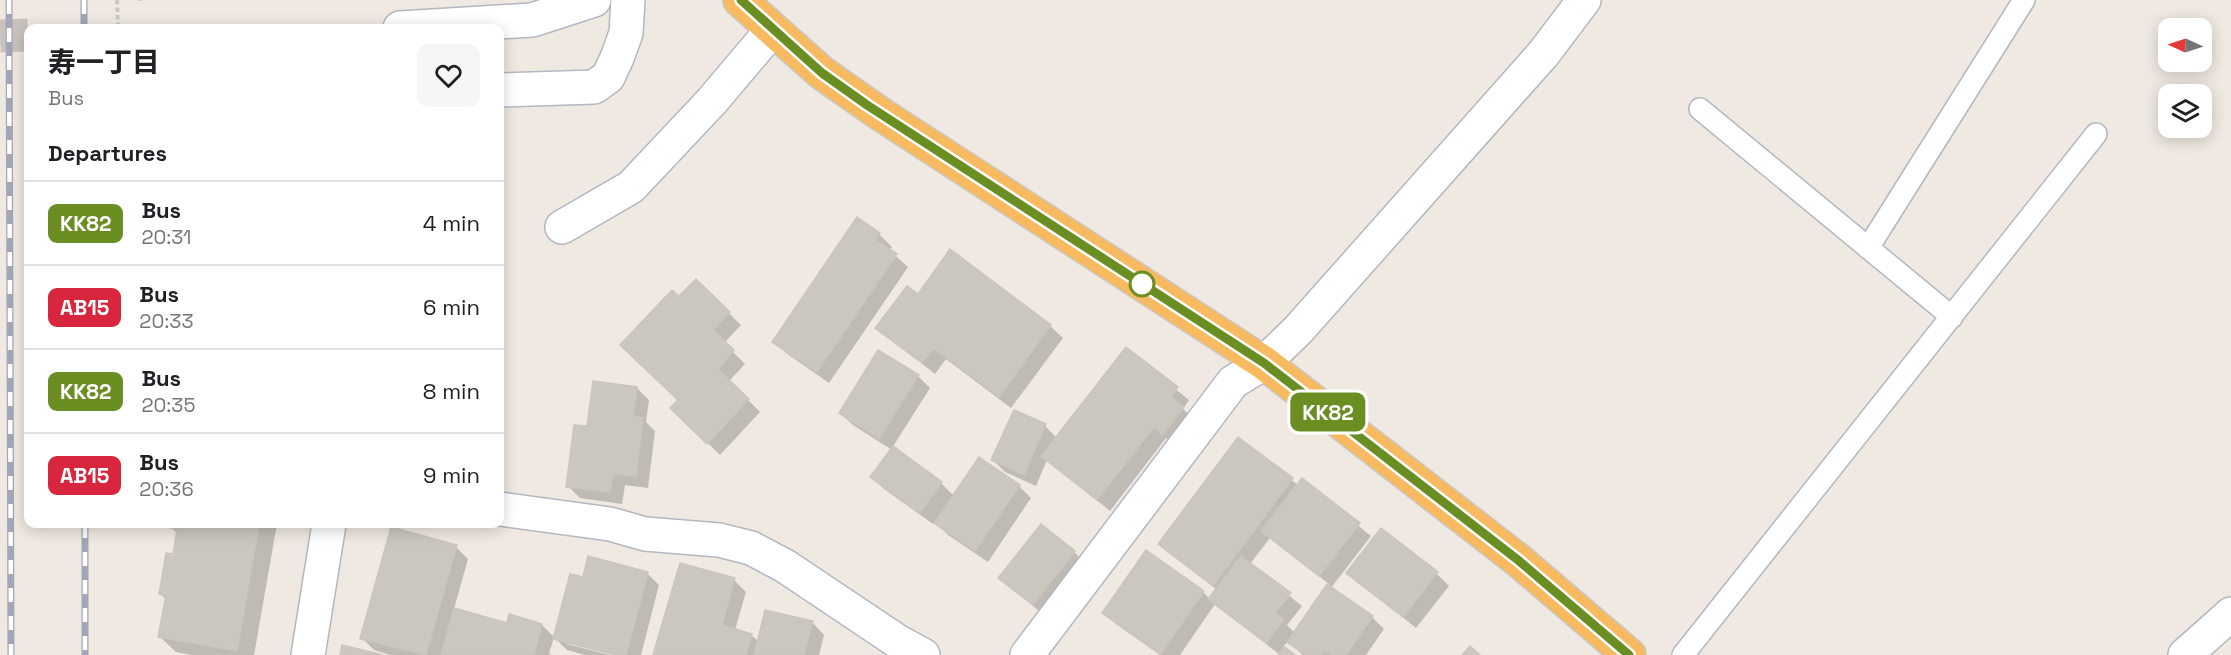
<!DOCTYPE html>
<meta charset="utf-8">
<style>
:root{--surface:#fff;--page:#f6f6f6;--text:#202124;--muted:#757577;--line:#e0e0e0}
body{margin:0;font-family:"Space Grotesk","Noto Sans JP",sans-serif;background:var(--page);color:var(--text);height:100vh;display:flex;flex-direction:column;font-size:22px;white-space:nowrap}
*{box-sizing:border-box;margin:0}
p{font-size:20px;color:var(--muted)}
.icon{flex:none;width:33px;height:33px;fill:none;stroke:currentColor;stroke-width:2;stroke-linecap:round;stroke-linejoin:round}
.map{position:relative;flex:1;overflow:hidden}
.side{position:absolute;left:24px;top:24px;width:480px;height:504px;display:flex;flex-direction:column;background:var(--surface);border-radius:12px;box-shadow:0 3px 15px #0003}
.side>*{flex:none}
.badge{padding:0 12px;border-radius:9px;font-size:21px;line-height:39px}
.needle{width:39px;rotate:273deg}
.tools{position:absolute;left:2158px;top:18px;display:grid;gap:12px}
.tools a{display:grid;place-items:center;width:54px;height:54px;border-radius:12px;background:var(--surface);box-shadow:0 3px 15px #0003;font-size:30px}
.map>.badge{position:absolute;translate:-50% -50%;box-shadow:0 0 0 3px #fff}
h2{padding:0 24px;font-size:22px;line-height:54px}
.round{display:grid;place-items:center;flex:none;width:63px;height:63px;border-radius:12px;background:var(--page)}
.head{display:flex;align-items:center;justify-content:space-between;height:102px;padding:0 24px}
h1{font-size:28px;font-weight:700;line-height:45px}
ul{padding:0;list-style:none}
li{display:flex;align-items:center;gap:18px;height:84px;padding:0 24px;border-top:2px solid var(--line)}
li div{flex:1}
li b{display:block;font-size:22px}
li em{font-style:normal}
li .badge{min-width:66px;font-weight:700;text-align:center}
.map>svg:first-child{display:block}
.shadow{fill:#0003;fill-rule:evenodd}
.building{fill:#cbc7bf;stroke:#cbc5ba;stroke-width:1.5}
.lines{fill:none;stroke-linecap:round;stroke-linejoin:round}
.tertiary-tunnel{stroke:#c8c4bd;stroke-width:33;stroke-dasharray:33 16;stroke-linecap:butt}
.service-casing{stroke:#b4b7c1;stroke-width:24}
.minor-casing{stroke:#b4b7c1;stroke-width:36}
.tertiary-casing{stroke:#b4b7c1;stroke-width:36}
.trunk-casing{stroke:#c9c9c9;stroke-width:36}
.path{stroke:#c9c9c9;stroke-width:4;stroke-dasharray:4.5 3;stroke-linecap:butt}
.service{stroke:#fff;stroke-width:21}
.minor{stroke:#fff;stroke-width:33}
.tertiary{stroke:#fff;stroke-width:33}
.trunk{stroke:#f8ba60;stroke-width:33}
.rail-casing{stroke:#a3a6b8;stroke-width:7}
.rail{stroke:#fff;stroke-width:4.5;stroke-dasharray:14;stroke-linecap:butt}
.path-bridge{stroke:#c9c9c9;stroke-width:4;stroke-dasharray:4.5 3;stroke-linecap:butt}
.line-casing{stroke:#fff;stroke-width:14}
.line{stroke:#6b8e23;stroke-width:9}
.stop-dot{fill:#fff;stroke:#6b8e23;stroke-width:3}
</style>
<div class="map">
<svg width="2231" height="655" viewBox="0 0 2231 655">
<rect width="100%" height="100%" fill="#efe9e1"/>
<g class="shadow">
<path d="M857,219L879,234L892,247L889,250L908,267L829,383L786,353L774,341Z"/>
<path d="M951,251L1050,326L1063,338L1011,408L946,359L935,374L877,328L918,296Z"/>
<path d="M696,281L741,325L724,343L745,364L729,381L760,412L720,455L672,408L679,400V298Z"/>
<path d="M1126,349L1189,400L1183,409L1195,420L1175,446L1166,438L1110,511L1047,460L1036,486L1005,472L993,460L1014,412L1045,426L1057,438Z"/>
<path d="M918,376L930,388L892,448L941,483L954,496L1019,486L1031,498L988,562L948,535L935,521L933,524L884,489L872,477L892,450L853,425L840,413Z"/>
<path d="M637,388L649,400L646,422L655,431L648,488L625,485L622,504L580,498L568,486L588,428Z"/>
<path d="M1238,439L1298,485L1302,480L1371,536L1330,589L1372,617L1384,629L1366,655H1303L1288,641L1283,647L1293,655H1280L1215,604L1180,655H1160L1116,624L1104,612L1203,592L1210,599L1217,590L1160,544ZM1270,538L1329,584L1295,633L1287,625L1302,606L1250,564Z"/>
<path d="M172,524H277L254,655H191L176,652L160,637L166,600L161,594L174,556L178,534L172,528Z"/>
<path d="M456,547L468,559L454,609L508,625H542L554,637L549,654L552,655H390L374,650L362,638Z"/>
<path d="M1074,552L1086,564L1045,616L1000,578Z"/>
<path d="M647,573L659,585L641,655H622L567,641V644L610,655H585L567,650L555,638L584,579Z"/>
<path d="M1348,573L1437,574L1449,586L1416,628Z"/>
<path d="M734,580L746,592L735,630L751,635L759,642L812,622L824,635L819,655H655Z"/>
</g>
<g class="building">
<path d="M857,217L880,233L876,240L897,254L817,372L772,342Z"/>
<path d="M950,249L1051,325L999,397L934,348L922,363L875,328L907,286L918,294Z"/>
<path d="M696,279L730,312L713,330L734,350L718,369L749,399L707,444L670,408L678,400L620,345L672,290L679,296Z"/>
<path d="M1126,347L1178,387L1171,397L1184,407L1162,435L1154,427L1097,500L1041,456Z"/>
<path d="M878,350L919,375L879,439L839,413Z"/>
<path d="M593,381L637,387L633,416L643,418L636,476L613,474L610,492L566,487L574,425L587,426Z"/>
<path d="M1014,410L1046,424L1024,475L991,460Z"/>
<path d="M1238,437L1293,478L1213,586L1158,544Z"/>
<path d="M893,446L942,482L920,513L870,477Z"/>
<path d="M979,457L1020,485L975,551L934,523Z"/>
<path d="M1302,478L1360,523L1319,576L1261,531Z"/>
<path d="M171,524H259L237,651L158,637L166,596L159,594L166,553L173,554L177,529L170,528Z"/>
<path d="M1041,524L1075,551L1033,605L998,578Z"/>
<path d="M391,527L457,545L426,655L360,639Z"/>
<path d="M1381,528L1438,572L1403,617L1346,573Z"/>
<path d="M1146,550L1204,591L1161,654L1102,613Z"/>
<path d="M588,556L648,572L626,655H616L553,639L570,574L583,577Z"/>
<path d="M1241,556L1291,593L1275,613L1284,619L1266,643L1208,599Z"/>
<path d="M680,563L735,578L722,625L752,634L746,655H653Z"/>
<path d="M1327,584L1373,616L1346,655H1332L1325,651L1322,655H1306L1287,642Z"/>
<path d="M454,608L507,623L509,614L542,624L534,655H441Z"/>
<path d="M765,610L813,621L804,655H754Z"/>
<path d="M342,645L383,655H340Z"/>
<path d="M1470,646L1480,655H1462Z"/>
<path d="M1285,647L1295,655H1278Z"/>
</g>
<g class="lines">
<path class="tertiary-tunnel" d="M0,36L28,35"/>
<defs>
<g id="service">
<path d="M1700,109L1952,317"/>
<path d="M1868,248L2024,0"/>
<path d="M1683,655L2096,134"/>
</g>
<g id="minor">
<path d="M500,90L594,87L608,77L617,58L626,33L628,0"/>
<path d="M562,227L631,187L712,101L772,30"/>
<path d="M500,509L610,524L645,534L719,540L751,548L785,566L897,641L923,655"/>
<path d="M308,655L329,524"/>
<path d="M1027,655L1233,382L1264,363L1298,330L1544,53L1584,0"/>
<path d="M2185,655L2231,614"/>
</g>
<path id="tertiary" d="M400,28L532,20L594,0"/>
<path id="trunk" d="M740,0L822,73L882,115L1264,363L1518,560L1629,655"/>
</defs>
<use href="#service" class="service-casing"/>
<use href="#minor" class="minor-casing"/>
<use href="#tertiary" class="tertiary-casing"/>
<use href="#trunk" class="trunk-casing"/>
<path class="path" d="M140,0V1"/>
<use href="#service" class="service"/>
<use href="#minor" class="minor"/>
<use href="#tertiary" class="tertiary"/>
<use href="#trunk" class="trunk"/>
<defs>
<g id="rail">
<path d="M9,0L11,655"/>
<path d="M84,0V28"/>
<path d="M85,524V655"/>
</g>
</defs>
<use href="#rail" class="rail-casing"/>
<use href="#rail" class="rail"/>
<path class="path-bridge" d="M117,0L118,28"/>
</g>
<g class="lines">
<defs>
<path id="line" d="M741,0L822,73L867,105L1264,363L1518,560L1629,655"/>
</defs>
<use href="#line" class="line-casing"/>
<use href="#line" class="line"/>
</g>
<circle class="stop-dot" cx="1142" cy="284" r="12"/>
</svg>
<div class="tools">
<a><svg class="needle" viewBox="-14 -14 28 28"><path d="M0-13l5 13h-10z" fill="#e53935"/><path d="M0 13l5-13h-10z" fill="#757577"/></svg></a>
<a><svg class="icon" aria-label="layers" viewBox="0 0 24 24"><path d="M12 4l9 5-9 5-9-5zM3 14l9 5 9-5"/></svg></a>
</div>
<b class="badge" style="left:1328px;top:412px;background:#6b8e23;color:#fff">KK82</b>
<section class="side">
<div class="head"><div><h1>寿一丁目</h1><p>Bus</p></div><a class="round"><svg class="icon" aria-label="heart" viewBox="0 0 24 24"><path d="M12 20l-8-8c-3-5 5-10 8-4 3-6 11-1 8 4z"/></svg></a></div>
<h2>Departures</h2>
<ul>
<li><span class="badge" style="background:#6b8e23;color:#fff">KK82</span><div><b>Bus</b><p>20:31</p></div><em>4 min</em></li>
<li><span class="badge" style="background:#d7263d;color:#fff">AB15</span><div><b>Bus</b><p>20:33</p></div><em>6 min</em></li>
<li><span class="badge" style="background:#6b8e23;color:#fff">KK82</span><div><b>Bus</b><p>20:35</p></div><em>8 min</em></li>
<li><span class="badge" style="background:#d7263d;color:#fff">AB15</span><div><b>Bus</b><p>20:36</p></div><em>9 min</em></li>
</ul>
</section>
</div>
